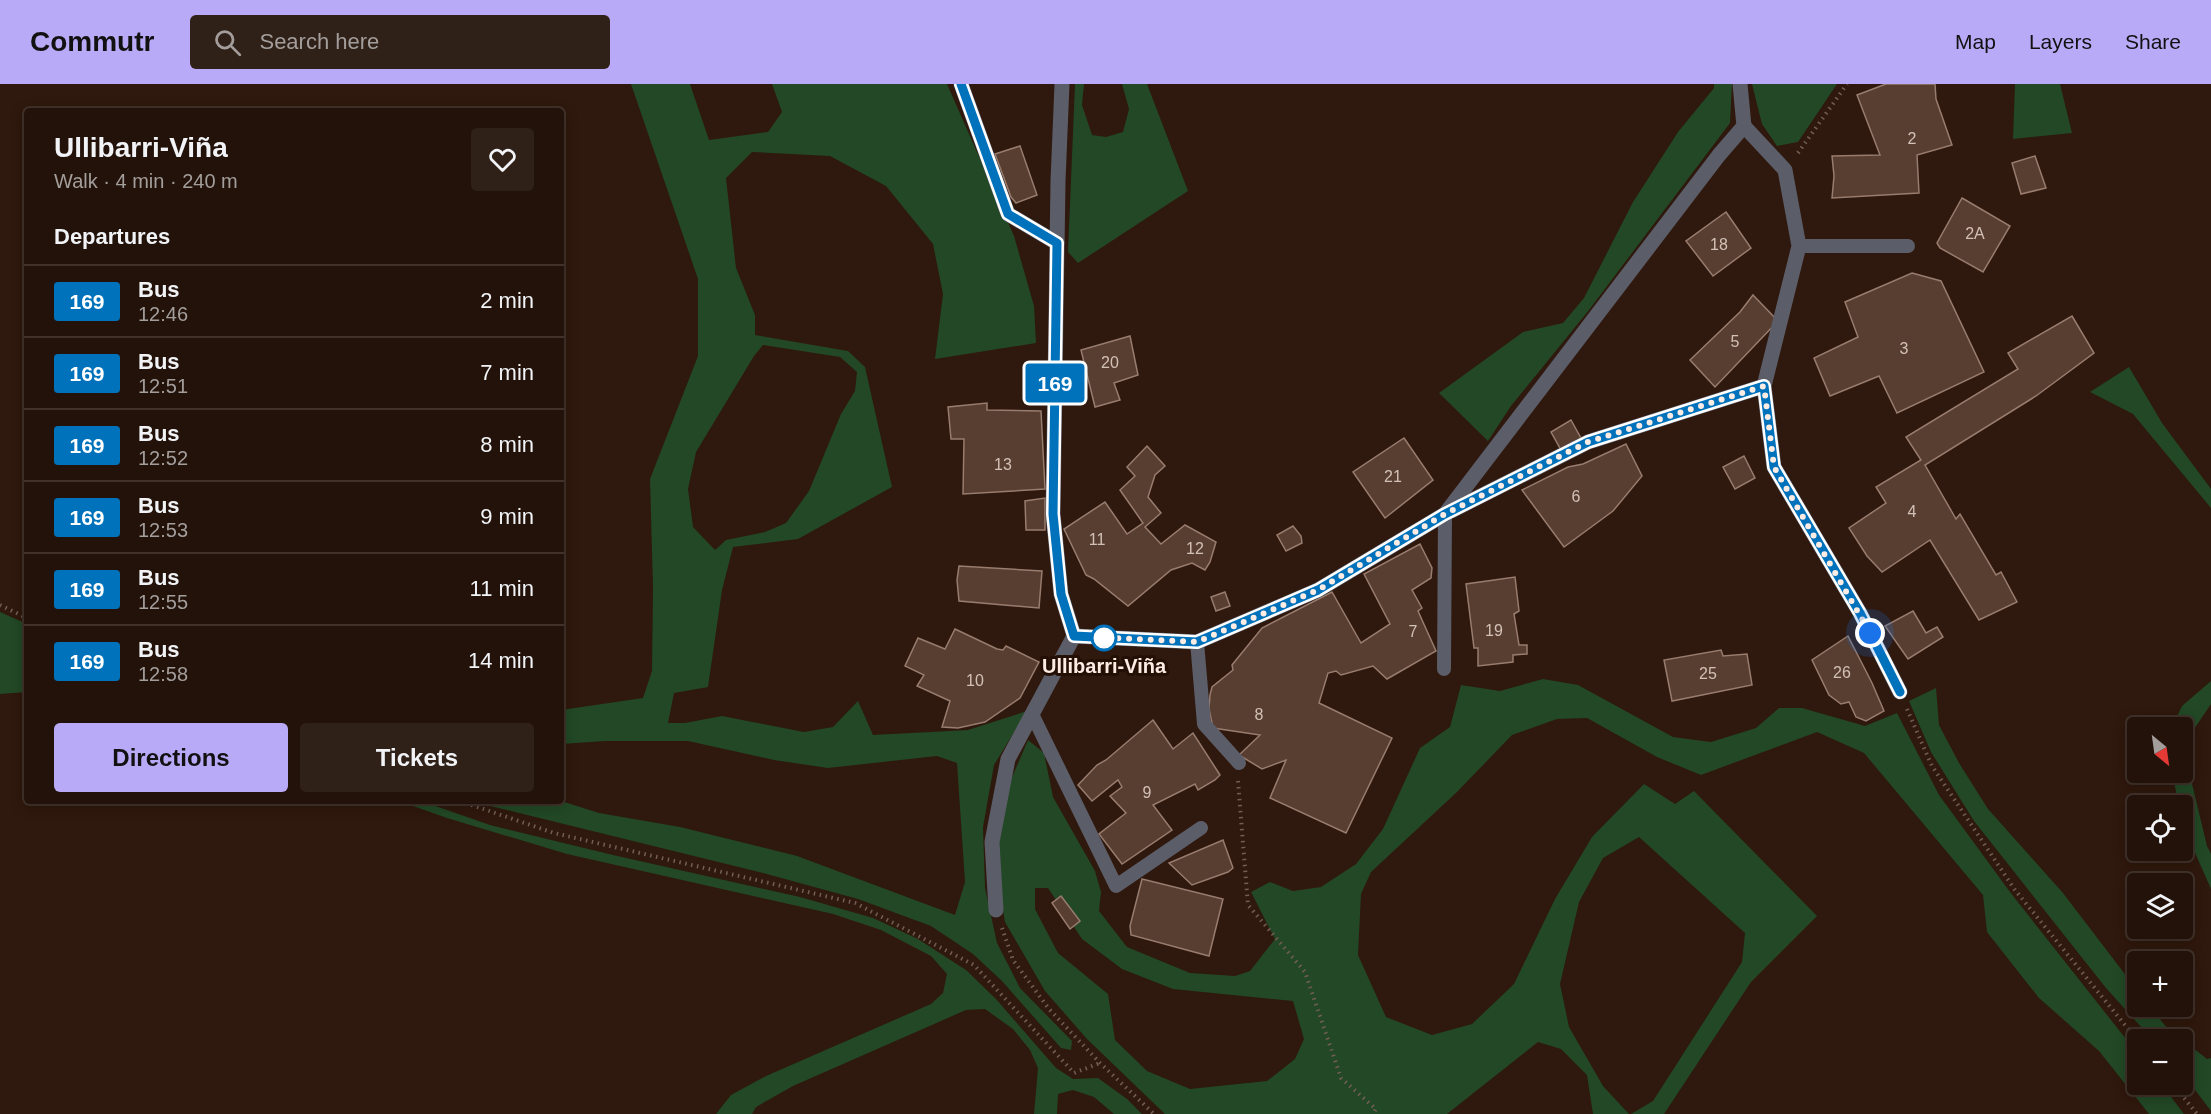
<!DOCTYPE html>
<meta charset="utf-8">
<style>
:root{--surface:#23120a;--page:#2f2018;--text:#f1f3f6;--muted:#a39e9c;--line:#40322b;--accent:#b9aaf7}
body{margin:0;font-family:Arial,sans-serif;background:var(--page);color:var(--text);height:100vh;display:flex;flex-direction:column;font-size:22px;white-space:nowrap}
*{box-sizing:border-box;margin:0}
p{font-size:20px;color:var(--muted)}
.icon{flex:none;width:33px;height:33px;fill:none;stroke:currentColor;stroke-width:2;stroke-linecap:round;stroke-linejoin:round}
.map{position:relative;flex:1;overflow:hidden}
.sheet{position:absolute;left:24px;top:24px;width:540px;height:696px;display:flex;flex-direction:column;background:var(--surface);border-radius:6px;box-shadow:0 3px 15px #0003,0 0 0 2px var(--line)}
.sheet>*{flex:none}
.badge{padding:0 12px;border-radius:4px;font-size:21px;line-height:39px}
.needle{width:39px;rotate:151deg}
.controls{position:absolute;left:2127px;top:633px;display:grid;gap:12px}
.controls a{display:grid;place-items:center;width:66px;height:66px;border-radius:6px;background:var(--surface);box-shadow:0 3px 15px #0003,0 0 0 2px var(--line);font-size:30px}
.you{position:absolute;width:30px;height:30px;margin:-15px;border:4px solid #fff;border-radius:50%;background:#1a73e8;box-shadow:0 0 0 9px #1a73e833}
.map>.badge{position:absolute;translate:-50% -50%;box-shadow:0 0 0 3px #fff}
h2{padding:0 30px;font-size:22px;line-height:54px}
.round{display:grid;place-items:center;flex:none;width:63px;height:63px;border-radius:6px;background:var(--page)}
.overview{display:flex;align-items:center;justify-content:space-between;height:102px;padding:0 30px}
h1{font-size:28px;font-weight:700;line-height:45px}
.button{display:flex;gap:12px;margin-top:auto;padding:12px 30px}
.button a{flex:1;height:69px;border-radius:6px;background:var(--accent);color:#111;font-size:24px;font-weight:700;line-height:69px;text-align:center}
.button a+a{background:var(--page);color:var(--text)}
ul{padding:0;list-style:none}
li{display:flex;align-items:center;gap:18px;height:72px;padding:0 30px;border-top:2px solid var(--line)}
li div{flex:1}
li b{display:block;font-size:22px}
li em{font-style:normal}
li .badge{min-width:66px;font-weight:700;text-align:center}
header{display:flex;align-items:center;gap:36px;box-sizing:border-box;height:84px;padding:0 30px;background:var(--accent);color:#111}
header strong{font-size:28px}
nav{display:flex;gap:33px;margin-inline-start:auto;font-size:21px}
.search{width:420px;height:54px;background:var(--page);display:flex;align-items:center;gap:15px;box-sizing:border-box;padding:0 21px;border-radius:6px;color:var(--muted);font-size:22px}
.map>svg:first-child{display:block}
.green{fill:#224825;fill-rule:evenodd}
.building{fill:#573e31;stroke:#987c6e;stroke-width:1.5}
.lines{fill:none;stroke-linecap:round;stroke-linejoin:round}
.path{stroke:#735e54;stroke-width:4;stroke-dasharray:1.5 4.5;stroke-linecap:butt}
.lane{stroke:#5b5d68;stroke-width:14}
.street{stroke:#5b5d68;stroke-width:15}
.line-casing{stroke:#fff;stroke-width:14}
.line{stroke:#0072bc;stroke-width:9}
.walk{stroke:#fcece4;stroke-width:6;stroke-dasharray:0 10.8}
.stop-dot{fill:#fff;stroke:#0072bc;stroke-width:3}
.labels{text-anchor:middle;stroke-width:6;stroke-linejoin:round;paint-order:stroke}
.number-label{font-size:16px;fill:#d3c0b7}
.stop-label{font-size:20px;font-weight:bold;fill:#fcece4;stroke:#240f05}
</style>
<header>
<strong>Commutr</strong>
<div class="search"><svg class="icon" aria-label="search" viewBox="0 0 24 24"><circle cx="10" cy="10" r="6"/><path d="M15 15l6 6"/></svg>Search here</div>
<nav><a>Map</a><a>Layers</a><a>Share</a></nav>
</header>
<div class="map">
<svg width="2211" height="1030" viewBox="0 0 2211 1030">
<rect width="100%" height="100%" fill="#2f180d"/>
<g class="green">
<path d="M631,0H690L709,56L768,48L782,28L772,0H947L1014,152L1034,222L1036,259L935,275L943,210L933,160L886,102L830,72L752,68L726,94L736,184L755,231V251L848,267L865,283L892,403L798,455L733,463L722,506L708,603L674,609L668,639H685L722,632L804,648L833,643L858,617L873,651L968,646L1027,627L994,681L983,743L985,804L997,859L1020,904L1072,957L1071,966L1061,964L1002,897L973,870L931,842L858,815L763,789L470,717H561L599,729L680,743L797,772L955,831L965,798L957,679L937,672L828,684L774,676L688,657H605L561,660V626L643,614L652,587L653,504L650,395L698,272V195ZM763,261L840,273L857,288L855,307L841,330L809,407L786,439L765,448L726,456L715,466L693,443L688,405L696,368L754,272Z"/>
<path d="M1075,0H1084L1082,21L1092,51L1106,53L1123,48L1129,25L1122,0H1147L1188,107L1078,179L1068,168Z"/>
<path d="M1714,0H1732L1730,39L1589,226L1511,322L1488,357L1439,309L1523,248L1563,239L1584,214L1633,118L1678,48L1714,4Z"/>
<path d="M1752,0H1837L1798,58L1777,62L1762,40Z"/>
<path d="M2015,0H2060L2072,49L2013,55Z"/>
<path d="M2129,283L2162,339L2211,405V424L2133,330L2090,308Z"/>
<path d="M0,528L27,540V608L0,610Z"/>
<path d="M1543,595L1578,601L1673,653L1711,658L1756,644L1779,624H1802L1865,642L1897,629L1939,711L2010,808L2137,969L2138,1000L2162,1001L2184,1030H2149L2099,967L2039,914L1987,848L1983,811L1864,669L1817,648L1701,691L1657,673L1587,634L1557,635L1512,651L1457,708L1371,788L1361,810L1358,871L1386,933L1432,951L1472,940L1514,900L1555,815L1592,753L1644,700L1675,720L1694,707L1817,832L1751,898L1664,1030H1631L1653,1017L1742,878L1745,849L1639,753L1603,774L1579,818L1560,900L1569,943L1603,1002L1629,1030H1593L1587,991L1561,965L1538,958L1447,1030H1165L1087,955L1045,907L1005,838L999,803L995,752L1010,698L1028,656L1044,669L1053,713L1095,787L1101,808L1099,827L1127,863L1190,889L1235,892L1250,887L1275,855L1251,808L1270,798L1293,807L1321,803L1356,780L1383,745L1420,664L1450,643L1461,601L1500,607ZM1035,804H1048L1082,855L1122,885L1173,905L1293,917L1304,955L1295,975L1267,997L1190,1005L1147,987L1115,956L1108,910L1058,869L1035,825Z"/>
<path d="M2211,597V620L2192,648L2187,679L2207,762L2211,770V805L2185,746L2182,722L2179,721L2172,689L2182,688V644L2172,643L2182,622Z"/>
<path d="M1936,604L1939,641L1959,679L1988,725L2063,809L2137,906L2138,922L2150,923L2168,945L2181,955H2152L2106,904L1974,737L1931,668L1909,617Z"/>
<path d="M399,717H421L490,741L613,771L800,813L873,834L918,855L966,886L996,915L1056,984L1073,995L1098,994L1127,1015L1142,1030H1114L1094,1013L1073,1006L1058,1010L1057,1030H1034L1038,984L1030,966L1013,945L985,925L966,926L793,1002L756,1023L752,1030H716L731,1011L766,992L931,920L943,909L947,890L931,872L881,846L833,830L567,770L447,734Z"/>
<path d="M2183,956L2207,975L2211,974V1027L2183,990Z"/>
</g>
<g class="building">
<path d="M1886,0H1935L1936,15L1952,61L1917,71L1919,109L1832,114L1834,92L1832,72L1880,71L1857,11Z"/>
<path d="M1020,62L1037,111L1016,119L1011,113L995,70Z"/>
<path d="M2035,72L2046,104L2021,110L2012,79Z"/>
<path d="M1962,114L2010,142L1983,188L1940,164L1937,159Z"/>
<path d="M1726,128L1751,164L1713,192L1686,157Z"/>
<path d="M1912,189L1941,197L1984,288L1897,329L1879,292L1830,312L1814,274L1858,253L1845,218Z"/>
<path d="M1753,211L1778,237L1715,303L1690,276L1740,228Z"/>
<path d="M2072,232L2094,269L2036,312L1925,381L1956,435L1960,430L1996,491L2001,488L2017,518L1979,536L1930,456L1882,488L1867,472L1849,444L1886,419L1876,403L1921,376L1906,353L2018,285L2008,269Z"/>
<path d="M1130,252L1138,291L1114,299L1120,316L1095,323L1081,266Z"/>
<path d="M987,319V326L1041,327L1045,405L963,410L964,355H951L948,323Z"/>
<path d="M1571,336L1582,356L1561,366L1551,348Z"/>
<path d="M1404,354L1433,396L1385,434L1353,388Z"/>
<path d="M1626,360L1642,392L1613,427L1564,463L1522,406L1568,383L1583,380Z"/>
<path d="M1147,362L1165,382L1155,391L1148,413L1161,429L1145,443L1161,460L1185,441L1216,458L1210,478L1205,486L1192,479L1171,486L1128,522L1094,495L1086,491L1064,445L1105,418L1127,450L1143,439L1120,406L1135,392L1127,383Z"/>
<path d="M1744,372L1755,394L1735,405L1723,383Z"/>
<path d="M1045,414V446H1026L1025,417Z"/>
<path d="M1293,442L1301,452L1302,459L1286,467L1277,451Z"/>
<path d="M1420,460L1432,484L1431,494L1412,506L1422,524L1418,527L1436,567L1387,595L1373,582L1341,591L1336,587L1328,589L1319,619L1392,654L1346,749L1270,714L1286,676L1262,685L1239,671L1260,651L1213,644L1209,625L1210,611L1212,603L1233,586L1232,581L1262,544L1332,508L1361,559L1390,540L1364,490Z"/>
<path d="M959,482L1042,487L1039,524L959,517L957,496Z"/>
<path d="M1515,493L1519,527L1514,530L1519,561H1527V570L1513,571V578L1478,582V564H1474L1466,500Z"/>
<path d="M1225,508L1230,522L1216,527L1211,513Z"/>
<path d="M1913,527L1926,549L1937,543L1943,553L1908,575L1885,542Z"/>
<path d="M955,545L997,565L1003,566L1006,562L1039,578L1020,614L985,638L958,644L942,643L950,617L917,602L924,591L905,582L918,554L945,565Z"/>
<path d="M1848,552L1872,599L1884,627L1866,637L1856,633L1849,618L1841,620L1829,611L1812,576Z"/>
<path d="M1721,566L1723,572L1747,570L1752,601L1672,617L1664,576Z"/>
<path d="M1153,636L1173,665L1193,649L1220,691L1215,696L1198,706L1195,700L1153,721L1172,746L1122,780L1099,750L1126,729L1110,712L1122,703L1118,696L1092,717L1078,701L1097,681L1106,676Z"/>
<path d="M1223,756L1233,784L1228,788L1192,801L1169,779Z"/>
<path d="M1142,795L1223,815L1209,872L1131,851L1130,842Z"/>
<path d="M1061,812L1080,837L1070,845L1052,819Z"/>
</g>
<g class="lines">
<g class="path">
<path d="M1798,69L1847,0"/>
<path d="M0,521L27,534"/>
<path d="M1907,625L1932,682L2015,806L2138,957"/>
<path d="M1238,697L1248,821L1305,888L1341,994L1376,1025L1373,1030"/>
<path d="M460,717L554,749L855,819L974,881L1074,989L1100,979"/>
<path d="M1002,844L1013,876L1049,925L1100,979L1154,1030"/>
<path d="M2173,1000L2197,1030"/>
</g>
<g class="lane">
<path d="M1799,162H1908"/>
<path d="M1197,558L1204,640L1239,679"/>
<path d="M1444,585L1445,430"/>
<path d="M1032,630L1116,802L1201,744"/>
</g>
<g class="street">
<path d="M961,0L1008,130L1057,159"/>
<path d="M1744,42L1785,86L1799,162L1764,302L1774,383L1860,529L1900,608"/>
<path d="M1451,427L1588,358L1764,302"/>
<path d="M1074,552L1197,558L1318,506L1445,430L1719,71L1744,42L1740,0"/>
<path d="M996,826L992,758L1008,675L1074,552L1061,510L1053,430L1058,97L1062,0"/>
</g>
</g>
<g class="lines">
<defs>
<path id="line" d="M961,0L1008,130L1057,159L1053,430L1061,510L1074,552L1197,558L1318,506L1445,430L1588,358L1764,302L1774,383L1860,529L1900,608"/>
</defs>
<use href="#line" class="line-casing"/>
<use href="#line" class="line"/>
<path class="walk" d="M1104,554L1095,553L1197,558L1318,506L1445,430L1588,358L1764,302L1774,383L1870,549"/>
</g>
<circle class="stop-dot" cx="1104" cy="554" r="12"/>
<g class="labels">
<g class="number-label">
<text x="1912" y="60">2</text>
<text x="1975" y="155">2A</text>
<text x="1719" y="166">18</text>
<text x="1735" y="263">5</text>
<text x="1904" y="270">3</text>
<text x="1110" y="284">20</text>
<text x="1003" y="386">13</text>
<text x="1393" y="398">21</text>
<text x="1576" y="418">6</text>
<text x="1912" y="433">4</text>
<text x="1097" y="461">11</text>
<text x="1195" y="470">12</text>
<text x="1494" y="552">19</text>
<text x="1413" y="553">7</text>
<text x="1842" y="594">26</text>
<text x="1708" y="595">25</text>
<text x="975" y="602">10</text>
<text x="1259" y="636">8</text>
<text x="1147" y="714">9</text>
</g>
<g class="stop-label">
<text x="1104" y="589">Ullibarri-Viña</text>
</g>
</g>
</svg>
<div class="controls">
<a><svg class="needle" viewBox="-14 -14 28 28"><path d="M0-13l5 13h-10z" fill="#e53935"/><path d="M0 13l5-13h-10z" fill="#a39e9c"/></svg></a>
<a><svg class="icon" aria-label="locate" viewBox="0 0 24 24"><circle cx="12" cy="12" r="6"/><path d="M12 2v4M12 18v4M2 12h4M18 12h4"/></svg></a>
<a><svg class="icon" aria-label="layers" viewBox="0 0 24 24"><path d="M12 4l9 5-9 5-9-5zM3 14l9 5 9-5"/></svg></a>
<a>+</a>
<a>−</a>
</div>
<div class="you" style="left:1870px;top:549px"></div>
<b class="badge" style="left:1055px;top:299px;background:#0072bc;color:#fff">169</b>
<section class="sheet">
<div class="overview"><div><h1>Ullibarri-Viña</h1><p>Walk · 4 min · 240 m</p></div><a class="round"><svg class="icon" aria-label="heart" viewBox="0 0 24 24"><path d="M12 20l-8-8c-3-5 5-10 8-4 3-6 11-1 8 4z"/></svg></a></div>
<h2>Departures</h2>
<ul>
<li><span class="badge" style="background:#0072bc;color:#fff">169</span><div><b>Bus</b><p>12:46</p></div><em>2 min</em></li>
<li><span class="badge" style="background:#0072bc;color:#fff">169</span><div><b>Bus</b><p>12:51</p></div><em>7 min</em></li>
<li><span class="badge" style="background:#0072bc;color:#fff">169</span><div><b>Bus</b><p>12:52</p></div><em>8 min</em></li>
<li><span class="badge" style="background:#0072bc;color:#fff">169</span><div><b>Bus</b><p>12:53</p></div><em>9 min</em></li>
<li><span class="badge" style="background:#0072bc;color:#fff">169</span><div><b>Bus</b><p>12:55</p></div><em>11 min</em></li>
<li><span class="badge" style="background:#0072bc;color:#fff">169</span><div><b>Bus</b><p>12:58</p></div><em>14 min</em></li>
</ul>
<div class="button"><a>Directions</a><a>Tickets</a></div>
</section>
</div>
